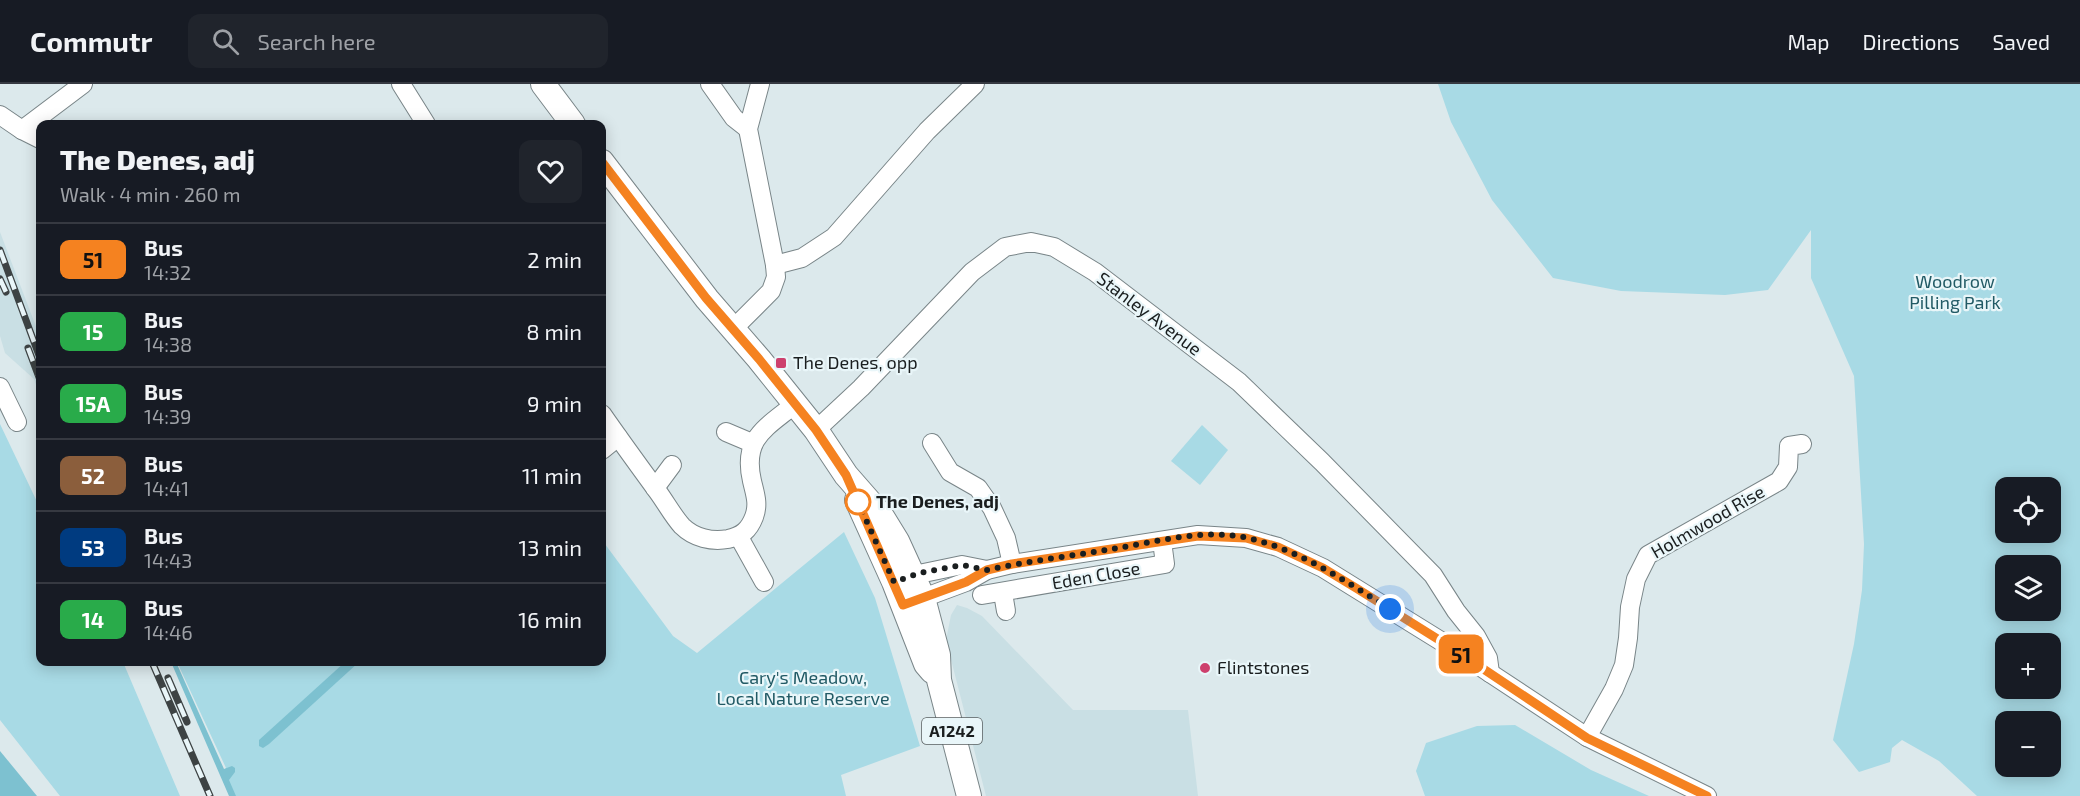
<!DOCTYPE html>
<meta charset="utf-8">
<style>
:root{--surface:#171b24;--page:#20242c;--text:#f1f3f6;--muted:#9ea1a6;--line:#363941}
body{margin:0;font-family:"Exo 2",sans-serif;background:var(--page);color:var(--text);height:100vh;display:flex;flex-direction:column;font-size:22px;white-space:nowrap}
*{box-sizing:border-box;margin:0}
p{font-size:20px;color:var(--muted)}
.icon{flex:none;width:33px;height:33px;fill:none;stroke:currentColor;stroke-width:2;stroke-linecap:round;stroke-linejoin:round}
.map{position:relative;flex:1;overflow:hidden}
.side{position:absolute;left:36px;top:36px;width:570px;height:546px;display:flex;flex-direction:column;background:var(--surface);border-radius:12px;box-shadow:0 3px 15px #0003}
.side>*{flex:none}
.badge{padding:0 12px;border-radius:9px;font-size:21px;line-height:39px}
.controls{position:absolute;left:1995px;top:393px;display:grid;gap:12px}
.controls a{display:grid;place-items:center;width:66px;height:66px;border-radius:12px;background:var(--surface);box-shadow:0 3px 15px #0003;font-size:30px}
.you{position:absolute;width:30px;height:30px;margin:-15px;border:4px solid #fff;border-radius:50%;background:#1a73e8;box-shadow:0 0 0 9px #1a73e833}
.map>.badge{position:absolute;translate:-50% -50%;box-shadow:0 0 0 3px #fff}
.round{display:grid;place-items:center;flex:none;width:63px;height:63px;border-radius:12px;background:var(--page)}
.summary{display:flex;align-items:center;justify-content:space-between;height:102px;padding:0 24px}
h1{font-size:28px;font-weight:800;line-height:45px}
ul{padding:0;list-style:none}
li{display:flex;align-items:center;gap:18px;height:72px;padding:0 24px;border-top:2px solid var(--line)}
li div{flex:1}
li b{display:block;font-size:22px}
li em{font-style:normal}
li .badge{min-width:66px;font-weight:700;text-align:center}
header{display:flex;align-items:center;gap:36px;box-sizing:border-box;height:84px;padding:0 30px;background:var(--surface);border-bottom:2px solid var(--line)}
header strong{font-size:28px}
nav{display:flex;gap:33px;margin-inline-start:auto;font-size:21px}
.search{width:420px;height:54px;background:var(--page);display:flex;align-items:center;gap:15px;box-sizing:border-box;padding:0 21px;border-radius:12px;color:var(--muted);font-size:22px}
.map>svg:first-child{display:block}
.built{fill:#c9dfe4}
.green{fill:#a8dae5;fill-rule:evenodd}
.water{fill:#7dc1d0}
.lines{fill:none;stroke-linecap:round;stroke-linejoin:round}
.minor-casing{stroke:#798588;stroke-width:20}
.major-casing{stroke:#798588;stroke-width:26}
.minor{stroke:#fff;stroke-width:18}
.major{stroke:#fff;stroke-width:24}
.rail-casing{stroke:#3d4344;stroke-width:7}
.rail{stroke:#e9f6f9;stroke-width:4.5;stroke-dasharray:14;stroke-linecap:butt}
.line-casing{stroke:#fff;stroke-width:14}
.line{stroke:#f58220;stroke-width:9}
.walk{stroke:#1a1e1f;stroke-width:6;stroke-dasharray:0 10.8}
.poi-dot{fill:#cd406d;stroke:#e9f6f9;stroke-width:2}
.stop-dot{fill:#fff;stroke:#f58220;stroke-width:3}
.labels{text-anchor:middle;stroke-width:4.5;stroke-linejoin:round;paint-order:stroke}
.shield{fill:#e9f6f9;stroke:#585f60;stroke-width:1.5}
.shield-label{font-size:16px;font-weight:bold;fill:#1a1e1f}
.park-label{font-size:18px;fill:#215a65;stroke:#e9f6f9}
.street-label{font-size:18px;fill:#1a1e1f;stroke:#e9f6f9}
.poi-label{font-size:18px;fill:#1a1e1f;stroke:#e9f6f9;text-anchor:start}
.stop-label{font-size:18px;font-weight:bold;fill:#1a1e1f;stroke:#e9f6f9;text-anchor:start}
</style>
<header>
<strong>Commutr</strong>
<div class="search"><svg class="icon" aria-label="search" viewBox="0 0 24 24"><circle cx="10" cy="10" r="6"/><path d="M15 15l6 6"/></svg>Search here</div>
<nav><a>Map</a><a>Directions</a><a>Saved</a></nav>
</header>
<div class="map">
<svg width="2080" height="712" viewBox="0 0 2080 712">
<rect width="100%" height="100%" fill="#dce9ec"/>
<g class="built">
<path d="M0,148L40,253V312L34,295L5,269L0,252Z"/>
<path d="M957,521L967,524L982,532L1073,626H1188L1198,712H986L946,556L951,531Z"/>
</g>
<g class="green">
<path d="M1438,0H2080V712H1977L1939,677L1902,656L1892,664L1890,678L1859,688L1833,656L1854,560L1862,506L1864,460L1854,292L1811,194V146L1768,206L1725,211L1621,207L1553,194L1492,116L1451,38ZM2006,404H2050V448H2006ZM2006,482H2050V526H2006ZM2006,560H2050V604H2006ZM2006,638H2050V682H2006Z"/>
<path d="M0,340L40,424V578H123L180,712H60L0,636Z"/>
<path d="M1202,341L1228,366L1200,401L1171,377Z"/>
<path d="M844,448L875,514L920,662L841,691L846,712H233L222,689L226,684L177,578H602V456L673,552L697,569Z"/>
<path d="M1515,641L1591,686L1649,712H1425L1416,687L1426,659L1477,642Z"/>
</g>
<g class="water">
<path d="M171,578H176L224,685L232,682L235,684V688L229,696L236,712H229Z"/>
<path d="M345,578H359L269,660L263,664L259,662V656Z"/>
<path d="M0,667L37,712H0Z"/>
</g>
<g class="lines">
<defs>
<g id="minor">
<path d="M401,0L426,40"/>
<path d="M710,0L734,34L748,45"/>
<path d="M0,31L22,46L40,55"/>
<path d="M22,46L83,0"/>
<path d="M775,181L802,174L834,153L927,47L975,0"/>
<path d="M733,245L771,207L776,193L775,181L748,45L760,0"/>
<path d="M0,303L17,338"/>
<path d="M602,330C620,356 639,382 658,408C666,419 673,432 682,442C694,454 712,458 728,455C742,452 749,446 754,433C759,420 755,410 752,397C742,354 766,344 795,320"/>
<path d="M816,346L861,304L972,188L1005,163L1031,158L1054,163L1095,188L1239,298L1322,378L1433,491L1456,527L1476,552L1488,574L1490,589"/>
<path d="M726,348L752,359"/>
<path d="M932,359L950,388L978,404L992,424L1006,454L1012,480"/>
<path d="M602,366L618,353"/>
<path d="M655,404L672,381"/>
<path d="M739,453L764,498"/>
<path d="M914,491L962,481L987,486"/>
<path d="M1003,509L1006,527"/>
<path d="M982,511L1165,480L1162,457"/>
<path d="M923,514L966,498L987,486L1012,480L1198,451L1246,454L1278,463L1323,484L1452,564L1587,653L1707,712"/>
<path d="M1587,653L1614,605L1624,581L1628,554L1630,523L1636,495L1648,471L1779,397L1788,383L1789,362L1802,360"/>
</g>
<g id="major">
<path d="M543,0L573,40"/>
<path d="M602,78L707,215L759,275L816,346L846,391L881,431L897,457L923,514L938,571L939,596L969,712"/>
<path d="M857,416L894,498L926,580L932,587"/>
</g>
</defs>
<use href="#minor" class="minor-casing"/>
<use href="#major" class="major-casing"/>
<use href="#minor" class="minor"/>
<use href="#major" class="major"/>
<defs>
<g id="rail">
<path d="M0,166L40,274"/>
<path d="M0,195L6,208"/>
<path d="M28,264L40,296"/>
<path d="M152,578L210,712"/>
<path d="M168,594L187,638"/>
</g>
</defs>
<use href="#rail" class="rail-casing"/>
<use href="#rail" class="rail"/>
</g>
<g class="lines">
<defs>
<path id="line" d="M602,78L706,214L759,275L816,346L846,391L903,521L966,498L987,486L1012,480L1198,452L1246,454L1278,463L1323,484L1356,504L1452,564L1587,654L1707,712"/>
</defs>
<use href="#line" class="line-casing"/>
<use href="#line" class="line"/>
<path class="walk" d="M858,418L894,498L920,489L962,481L987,486C1028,477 1071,472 1112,465C1156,458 1204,444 1248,454C1300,466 1345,497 1390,525"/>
</g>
<g class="poi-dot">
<rect x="775" y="273" width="12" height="12" rx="3"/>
<circle cx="1205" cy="584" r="6"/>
</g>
<circle class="stop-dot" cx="858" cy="418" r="12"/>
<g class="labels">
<rect class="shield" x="922" y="634" width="60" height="26" rx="4.5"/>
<g class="shield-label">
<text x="952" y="653">A1242</text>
</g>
<g class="park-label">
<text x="1955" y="204">Woodrow<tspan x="1955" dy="21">Pilling Park</tspan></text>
<text x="803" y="600">Cary's Meadow,<tspan x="803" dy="21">Local Nature Reserve</tspan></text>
</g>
<g class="street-label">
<text transform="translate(1149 230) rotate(37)" y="6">Stanley Avenue</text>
<text transform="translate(1708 438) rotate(-30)" y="6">Holmwood Rise</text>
<text transform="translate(1096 492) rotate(-10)" y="6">Eden Close</text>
</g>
<g class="poi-label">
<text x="793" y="285">The Denes, opp</text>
<text x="1217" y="590">Flintstones</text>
</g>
<g class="stop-label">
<text x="876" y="424">The Denes, adj</text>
</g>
</g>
</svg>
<div class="controls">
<a><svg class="icon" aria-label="locate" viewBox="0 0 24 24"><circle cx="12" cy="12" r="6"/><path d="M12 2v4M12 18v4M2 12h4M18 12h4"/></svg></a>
<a><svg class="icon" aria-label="layers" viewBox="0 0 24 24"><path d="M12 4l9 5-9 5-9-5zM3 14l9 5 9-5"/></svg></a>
<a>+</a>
<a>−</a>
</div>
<div class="you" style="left:1390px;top:525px"></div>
<b class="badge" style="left:1461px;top:570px;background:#f58220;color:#111">51</b>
<section class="side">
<div class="summary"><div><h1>The Denes, adj</h1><p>Walk · 4 min · 260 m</p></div><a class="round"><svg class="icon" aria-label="heart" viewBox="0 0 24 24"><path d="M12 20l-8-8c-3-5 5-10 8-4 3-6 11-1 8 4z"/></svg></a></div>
<ul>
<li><span class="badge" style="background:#f58220;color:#111">51</span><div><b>Bus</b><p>14:32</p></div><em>2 min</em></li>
<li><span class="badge" style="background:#29ab4a;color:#fff">15</span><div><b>Bus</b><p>14:38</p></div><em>8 min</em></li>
<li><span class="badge" style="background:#29ab4a;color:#fff">15A</span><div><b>Bus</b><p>14:39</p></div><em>9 min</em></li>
<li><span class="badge" style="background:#8b5e3c;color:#fff">52</span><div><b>Bus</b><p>14:41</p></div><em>11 min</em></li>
<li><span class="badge" style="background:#003b80;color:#fff">53</span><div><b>Bus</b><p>14:43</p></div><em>13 min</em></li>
<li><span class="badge" style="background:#29ab4a;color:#fff">14</span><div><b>Bus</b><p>14:46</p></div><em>16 min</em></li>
</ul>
</section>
</div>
